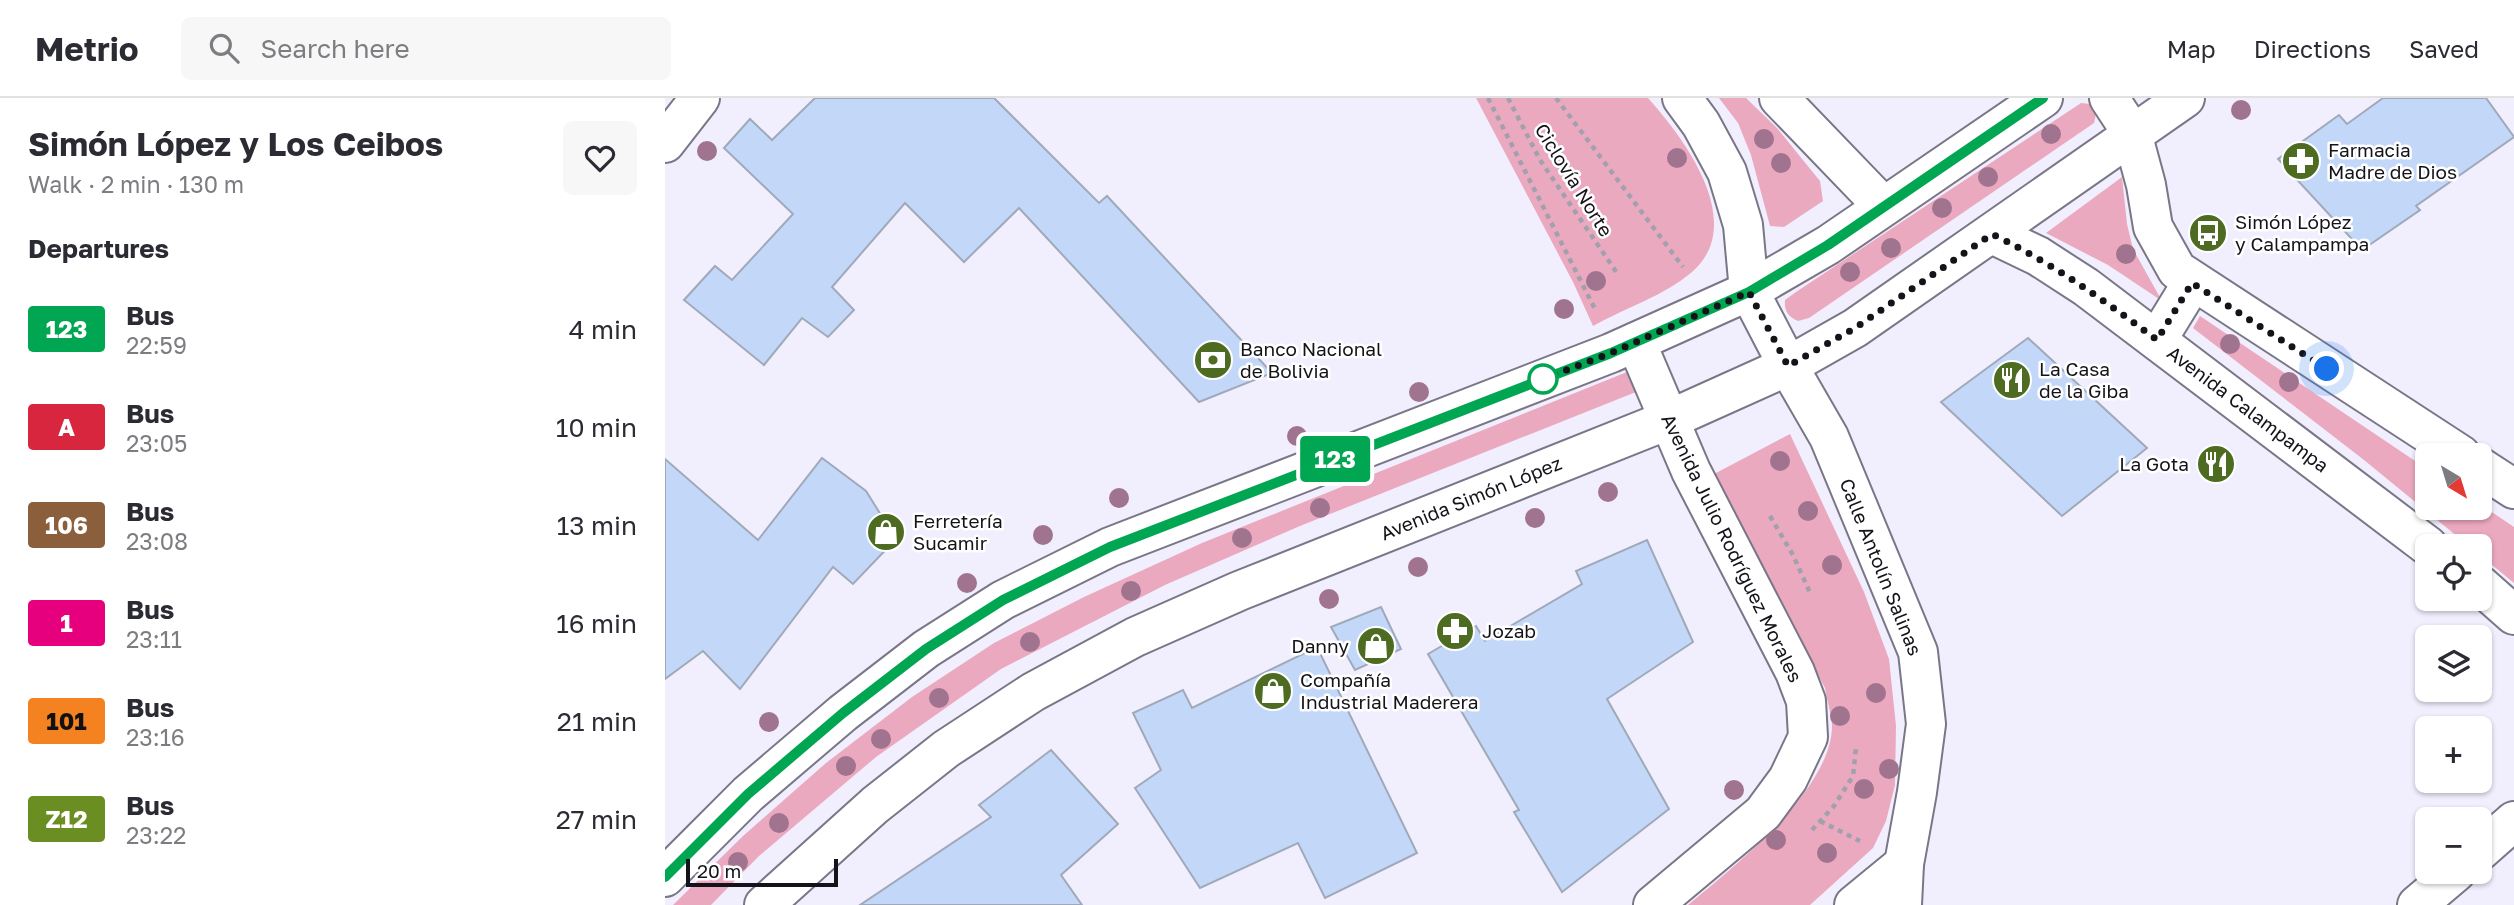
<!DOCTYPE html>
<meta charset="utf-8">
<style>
:root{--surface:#fff;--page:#f7f7f7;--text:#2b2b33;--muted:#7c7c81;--line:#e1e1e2}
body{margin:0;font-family:"Golos Text",sans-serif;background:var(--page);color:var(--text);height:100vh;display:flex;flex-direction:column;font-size:26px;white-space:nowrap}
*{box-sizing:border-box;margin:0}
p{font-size:23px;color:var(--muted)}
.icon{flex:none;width:38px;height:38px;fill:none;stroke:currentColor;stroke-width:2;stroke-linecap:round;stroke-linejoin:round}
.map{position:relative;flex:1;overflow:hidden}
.details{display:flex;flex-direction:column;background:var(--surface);width:665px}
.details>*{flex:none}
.badge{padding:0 14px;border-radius:5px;font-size:24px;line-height:46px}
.needle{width:46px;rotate:142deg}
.controls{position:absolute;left:1750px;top:345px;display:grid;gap:14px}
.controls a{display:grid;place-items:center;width:77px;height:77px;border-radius:10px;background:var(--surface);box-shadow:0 2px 5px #0004;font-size:35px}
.scale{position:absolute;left:21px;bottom:18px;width:152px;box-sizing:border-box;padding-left:7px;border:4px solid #141319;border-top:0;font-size:19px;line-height:24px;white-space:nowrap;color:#141319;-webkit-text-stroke:5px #fff;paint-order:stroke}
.you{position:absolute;width:35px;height:35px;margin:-18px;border:5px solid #fff;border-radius:50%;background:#1a73e8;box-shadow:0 0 0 10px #1a73e833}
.map>.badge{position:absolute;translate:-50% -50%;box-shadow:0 0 0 4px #fff}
h2{padding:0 28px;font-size:26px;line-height:63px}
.round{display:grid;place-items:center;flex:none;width:74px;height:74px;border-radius:10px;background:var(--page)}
.summary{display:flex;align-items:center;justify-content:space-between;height:119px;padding:0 28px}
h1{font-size:33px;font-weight:700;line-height:52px}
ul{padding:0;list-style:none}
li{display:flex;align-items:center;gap:21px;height:98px;padding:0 28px}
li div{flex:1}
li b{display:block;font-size:26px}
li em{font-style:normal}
li .badge{min-width:77px;font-weight:700;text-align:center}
header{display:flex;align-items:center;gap:42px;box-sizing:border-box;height:98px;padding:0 35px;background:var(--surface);border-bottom:2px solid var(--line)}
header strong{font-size:33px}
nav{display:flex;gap:38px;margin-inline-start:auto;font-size:24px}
.search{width:490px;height:63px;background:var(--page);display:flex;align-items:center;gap:18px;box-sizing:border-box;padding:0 24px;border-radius:10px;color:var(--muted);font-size:26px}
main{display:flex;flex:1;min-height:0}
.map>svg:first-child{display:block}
.grass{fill:#eba9bf}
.building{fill:#c3d8f9;stroke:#a0a9b9;stroke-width:2}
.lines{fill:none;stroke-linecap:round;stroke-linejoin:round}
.minor-casing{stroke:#797787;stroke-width:42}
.major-casing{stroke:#797787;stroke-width:42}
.path{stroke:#a2a0ac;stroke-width:4.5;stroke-dasharray:5 5;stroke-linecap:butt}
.minor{stroke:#fff;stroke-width:38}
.major{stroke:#fff;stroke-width:38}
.tree{fill:#a0738f}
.line-casing{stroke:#fff;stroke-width:16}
.line{stroke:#00a651;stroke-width:10}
.walk{stroke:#141319;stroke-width:7;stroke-dasharray:0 12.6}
.stop-dot{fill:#fff;stroke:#00a651;stroke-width:3.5}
.labels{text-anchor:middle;stroke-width:5;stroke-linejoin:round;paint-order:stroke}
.poi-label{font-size:19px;fill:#141319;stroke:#fff;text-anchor:start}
.street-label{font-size:19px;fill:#141319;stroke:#fff}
</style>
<header>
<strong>Metrio</strong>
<div class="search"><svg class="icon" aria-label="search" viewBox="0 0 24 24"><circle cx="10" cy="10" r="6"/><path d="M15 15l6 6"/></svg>Search here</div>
<nav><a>Map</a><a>Directions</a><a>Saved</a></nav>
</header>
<main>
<section class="details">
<div class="summary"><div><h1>Simón López y Los Ceibos</h1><p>Walk · 2 min · 130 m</p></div><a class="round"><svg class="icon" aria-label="heart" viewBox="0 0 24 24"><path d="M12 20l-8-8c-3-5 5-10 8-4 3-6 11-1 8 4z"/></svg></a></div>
<h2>Departures</h2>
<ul>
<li><span class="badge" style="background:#00a651;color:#fff">123</span><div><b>Bus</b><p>22:59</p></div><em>4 min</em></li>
<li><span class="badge" style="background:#d7263d;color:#fff">A</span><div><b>Bus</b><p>23:05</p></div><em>10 min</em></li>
<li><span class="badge" style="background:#8b5e3c;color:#fff">106</span><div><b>Bus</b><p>23:08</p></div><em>13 min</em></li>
<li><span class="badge" style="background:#e6007e;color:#fff">1</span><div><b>Bus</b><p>23:11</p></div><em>16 min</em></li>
<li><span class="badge" style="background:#f58220;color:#111">101</span><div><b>Bus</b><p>23:16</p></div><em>21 min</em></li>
<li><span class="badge" style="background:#6b8e23;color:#fff">Z12</span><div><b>Bus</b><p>23:22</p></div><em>27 min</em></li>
</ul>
</section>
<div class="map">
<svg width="1849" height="807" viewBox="0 0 1849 807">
<rect width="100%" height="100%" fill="#f1effe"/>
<g class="grass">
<path d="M811,0H983C1019,40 1083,125 1027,174C999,198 960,210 928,228L908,184Z"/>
<path d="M1054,0H1081L1112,30L1155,83L1158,103L1119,129L1105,128L1086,57L1073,25Z"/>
<path d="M1416,5L1425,6L1431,16L1429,25L1144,220L1133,223C1123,219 1119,213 1120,202L1131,194Z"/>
<path d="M1457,79L1462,126L1468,151L1497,203L1443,167L1381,135Z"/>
<path d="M1535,218L1762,371V410H1815V406L1849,429V485L1815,457V448H1804L1699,362L1528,230Z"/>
<path d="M962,274L971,294L635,428L500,487L336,571L211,659L94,758L46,807H8L78,738L161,665L247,599L329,545L419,499L537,445Z"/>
<path d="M1125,336L1199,494L1224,561L1231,628L1230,687L1221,723L1208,750L1145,807H1023C1069,769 1168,690 1167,627C1166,615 1162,602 1160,590L1049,376Z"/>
</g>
<g class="building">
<path d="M150,0H329L434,105L442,98L607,275L534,304L354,110L299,164L240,105L167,189L189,212L163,239L137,220L99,267L19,202L50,168L67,182L128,116L59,50L85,21L107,42Z"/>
<path d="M1718,0H1821L1849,39L1751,108L1755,112L1697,152L1613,61L1674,17L1682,26Z"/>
<path d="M1363,240L1482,350L1397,418L1276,304Z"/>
<path d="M157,360L201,393L231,441L188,486L168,469L75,591L38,553L0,581V361L93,442Z"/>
<path d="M982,442L1028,544L942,601L1004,711L897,794L849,714L854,712L763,556L811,528L820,543L917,486L911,473Z"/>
<path d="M716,509L736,551L690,572L666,529Z"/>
<path d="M652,549L752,755L660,800L633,745L535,790L470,690L496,672L468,615L518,592L527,610Z"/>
<path d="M386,652L453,726L396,777L417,807H195L326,719L314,707Z"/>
</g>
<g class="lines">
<defs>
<g id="minor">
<path d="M1017,0L1036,26L1062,74L1078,127L1084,193L1123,268L1164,339L1253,554L1261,626L1252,694L1239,766L1237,807"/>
<path d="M1114,0L1218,108"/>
<path d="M1444,0L1467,35L1481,87L1488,129L1512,172L1796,357"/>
<path d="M0,45L35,0"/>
<path d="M1327,136L1373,158L1421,189L1763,448"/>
<path d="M1492,242L1527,185"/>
<path d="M971,244L1026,373L1130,574L1141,603L1143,639L1123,681L1098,715L988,807"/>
<path d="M1815,369L1849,391"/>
<path d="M1815,487L1849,517"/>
<path d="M1815,753L1849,723"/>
<path d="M1189,807L1239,766"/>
<path d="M1752,807L1791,774"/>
</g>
<g id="major">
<path d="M0,779L83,696L178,615L261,551L338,502L445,449L946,255L1084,193L1163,147L1378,0"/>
<path d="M99,807L210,707L281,651L368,594L470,539L574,493L1003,322L1123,268L1190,230L1520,0"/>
</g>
</defs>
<use href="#minor" class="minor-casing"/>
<use href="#major" class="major-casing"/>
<g class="path">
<path d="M823,0L930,211"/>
<path d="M843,0L875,62L954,178"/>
<path d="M891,0L1018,169"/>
<path d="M1105,418L1128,457L1146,497"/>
<path d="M1155,723L1195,743"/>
<path d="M1147,732L1169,708L1188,678L1191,650"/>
</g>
<use href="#minor" class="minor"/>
<use href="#major" class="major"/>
</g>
<g class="tree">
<circle cx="1576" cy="12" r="10"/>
<circle cx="1386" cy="36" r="10"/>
<circle cx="1099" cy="41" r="10"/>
<circle cx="42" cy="53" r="10"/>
<circle cx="1012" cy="60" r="10"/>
<circle cx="1116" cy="65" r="10"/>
<circle cx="1323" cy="79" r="10"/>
<circle cx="1277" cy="110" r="10"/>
<circle cx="1226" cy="150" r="10"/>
<circle cx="1461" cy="156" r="10"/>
<circle cx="1185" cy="174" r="10"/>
<circle cx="931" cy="183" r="10"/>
<circle cx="899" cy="211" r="10"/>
<circle cx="1565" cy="246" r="10"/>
<circle cx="1624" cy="284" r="10"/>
<circle cx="754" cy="294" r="10"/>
<circle cx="632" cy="338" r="10"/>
<circle cx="1115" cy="363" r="10"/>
<circle cx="943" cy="394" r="10"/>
<circle cx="454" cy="400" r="10"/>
<circle cx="655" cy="410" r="10"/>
<circle cx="1143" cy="413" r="10"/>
<circle cx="870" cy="420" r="10"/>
<circle cx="378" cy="437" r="10"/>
<circle cx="577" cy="440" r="10"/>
<circle cx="1167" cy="467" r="10"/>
<circle cx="753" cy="469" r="10"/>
<circle cx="302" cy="485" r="10"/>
<circle cx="466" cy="493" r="10"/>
<circle cx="664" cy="501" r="10"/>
<circle cx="365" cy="544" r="10"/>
<circle cx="1211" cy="595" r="10"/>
<circle cx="274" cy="600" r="10"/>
<circle cx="1175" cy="618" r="10"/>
<circle cx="104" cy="624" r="10"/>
<circle cx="216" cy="641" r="10"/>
<circle cx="181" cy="668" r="10"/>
<circle cx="1224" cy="671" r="10"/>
<circle cx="1199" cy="691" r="10"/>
<circle cx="1069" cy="692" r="10"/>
<circle cx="114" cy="725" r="10"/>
<circle cx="1111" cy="742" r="10"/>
<circle cx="1162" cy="755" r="10"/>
<circle cx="73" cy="764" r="10"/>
</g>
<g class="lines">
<defs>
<path id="line" d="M0,779L83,696L178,615L261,551L338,502L445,449L946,255L1084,194L1163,147L1378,0"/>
</defs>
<use href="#line" class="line-casing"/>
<use href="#line" class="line"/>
<path class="walk" d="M878,281L946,255L1084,194L1123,268L1190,230L1327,136C1390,167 1436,200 1492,242L1527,185L1662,271"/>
</g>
<defs>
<symbol id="pharmacy-disc" viewBox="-11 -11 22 22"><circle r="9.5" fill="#4d6c21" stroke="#fff"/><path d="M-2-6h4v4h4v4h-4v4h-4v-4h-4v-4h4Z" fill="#fff"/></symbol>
<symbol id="bus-disc" viewBox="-11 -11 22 22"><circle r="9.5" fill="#4d6c21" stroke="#fff"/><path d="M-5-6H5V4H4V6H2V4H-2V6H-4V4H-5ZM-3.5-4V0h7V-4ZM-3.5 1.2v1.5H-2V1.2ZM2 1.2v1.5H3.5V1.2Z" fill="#fff"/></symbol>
<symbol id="bank-disc" viewBox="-11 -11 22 22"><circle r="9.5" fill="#4d6c21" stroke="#fff"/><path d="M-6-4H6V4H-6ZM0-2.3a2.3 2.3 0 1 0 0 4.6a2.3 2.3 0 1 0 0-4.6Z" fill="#fff"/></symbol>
<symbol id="restaurant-disc" viewBox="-11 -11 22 22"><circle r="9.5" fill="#4d6c21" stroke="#fff"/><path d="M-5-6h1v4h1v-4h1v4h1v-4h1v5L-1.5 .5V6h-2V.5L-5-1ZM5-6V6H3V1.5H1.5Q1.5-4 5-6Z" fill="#fff"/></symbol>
<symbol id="shop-disc" viewBox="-11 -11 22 22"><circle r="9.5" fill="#4d6c21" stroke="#fff"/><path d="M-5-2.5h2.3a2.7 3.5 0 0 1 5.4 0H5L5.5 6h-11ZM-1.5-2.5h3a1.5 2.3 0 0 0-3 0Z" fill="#fff"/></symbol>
</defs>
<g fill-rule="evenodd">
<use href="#pharmacy-disc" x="1614" y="41" width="44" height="44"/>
<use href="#bus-disc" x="1521" y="113" width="44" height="44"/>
<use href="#bank-disc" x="526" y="240" width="44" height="44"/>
<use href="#restaurant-disc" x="1325" y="260" width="44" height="44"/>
<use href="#restaurant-disc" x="1529" y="344" width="44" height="44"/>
<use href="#shop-disc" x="199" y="412" width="44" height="44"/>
<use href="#pharmacy-disc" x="768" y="511" width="44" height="44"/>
<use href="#shop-disc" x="689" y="526" width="44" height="44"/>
<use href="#shop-disc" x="586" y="571" width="44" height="44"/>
</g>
<circle class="stop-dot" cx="878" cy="281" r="14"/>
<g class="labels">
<g class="poi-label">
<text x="1663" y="59">Farmacia<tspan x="1663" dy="22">Madre de Dios</tspan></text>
<text x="1570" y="131">Simón López<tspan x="1570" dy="22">y Calampampa</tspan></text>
<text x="575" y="258">Banco Nacional<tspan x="575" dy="22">de Bolivia</tspan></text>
<text x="1374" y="278">La Casa<tspan x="1374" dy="22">de la Giba</tspan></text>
<text x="1524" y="373" text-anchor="end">La Gota</text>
<text x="248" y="430">Ferretería<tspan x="248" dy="22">Sucamir</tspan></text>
<text x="817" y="540">Jozab</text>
<text x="684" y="555" text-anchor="end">Danny</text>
<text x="635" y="589">Compañía<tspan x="635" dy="22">Industrial Maderera</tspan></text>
</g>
<g class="street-label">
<text transform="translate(909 82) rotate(58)" y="7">Ciclovía Norte</text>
<text transform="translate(1583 311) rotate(37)" y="7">Avenida Calampampa</text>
<text transform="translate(806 400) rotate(-22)" y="7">Avenida Simón López</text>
<text transform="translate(1067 450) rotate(64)" y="7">Avenida Julio Rodríguez Morales</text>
<text transform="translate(1216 469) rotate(68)" y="7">Calle Antolín Salinas</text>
</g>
</g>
</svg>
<div class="controls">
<a><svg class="needle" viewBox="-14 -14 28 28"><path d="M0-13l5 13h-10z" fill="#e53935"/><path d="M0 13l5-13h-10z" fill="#7c7c81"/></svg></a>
<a><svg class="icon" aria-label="locate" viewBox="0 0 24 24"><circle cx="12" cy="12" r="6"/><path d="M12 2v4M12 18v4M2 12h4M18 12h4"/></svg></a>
<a><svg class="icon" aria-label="layers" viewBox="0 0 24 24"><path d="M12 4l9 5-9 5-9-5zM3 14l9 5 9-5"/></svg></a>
<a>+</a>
<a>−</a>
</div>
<div class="scale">20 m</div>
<div class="you" style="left:1662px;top:271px"></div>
<b class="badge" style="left:670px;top:361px;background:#00a651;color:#fff">123</b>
</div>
</main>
